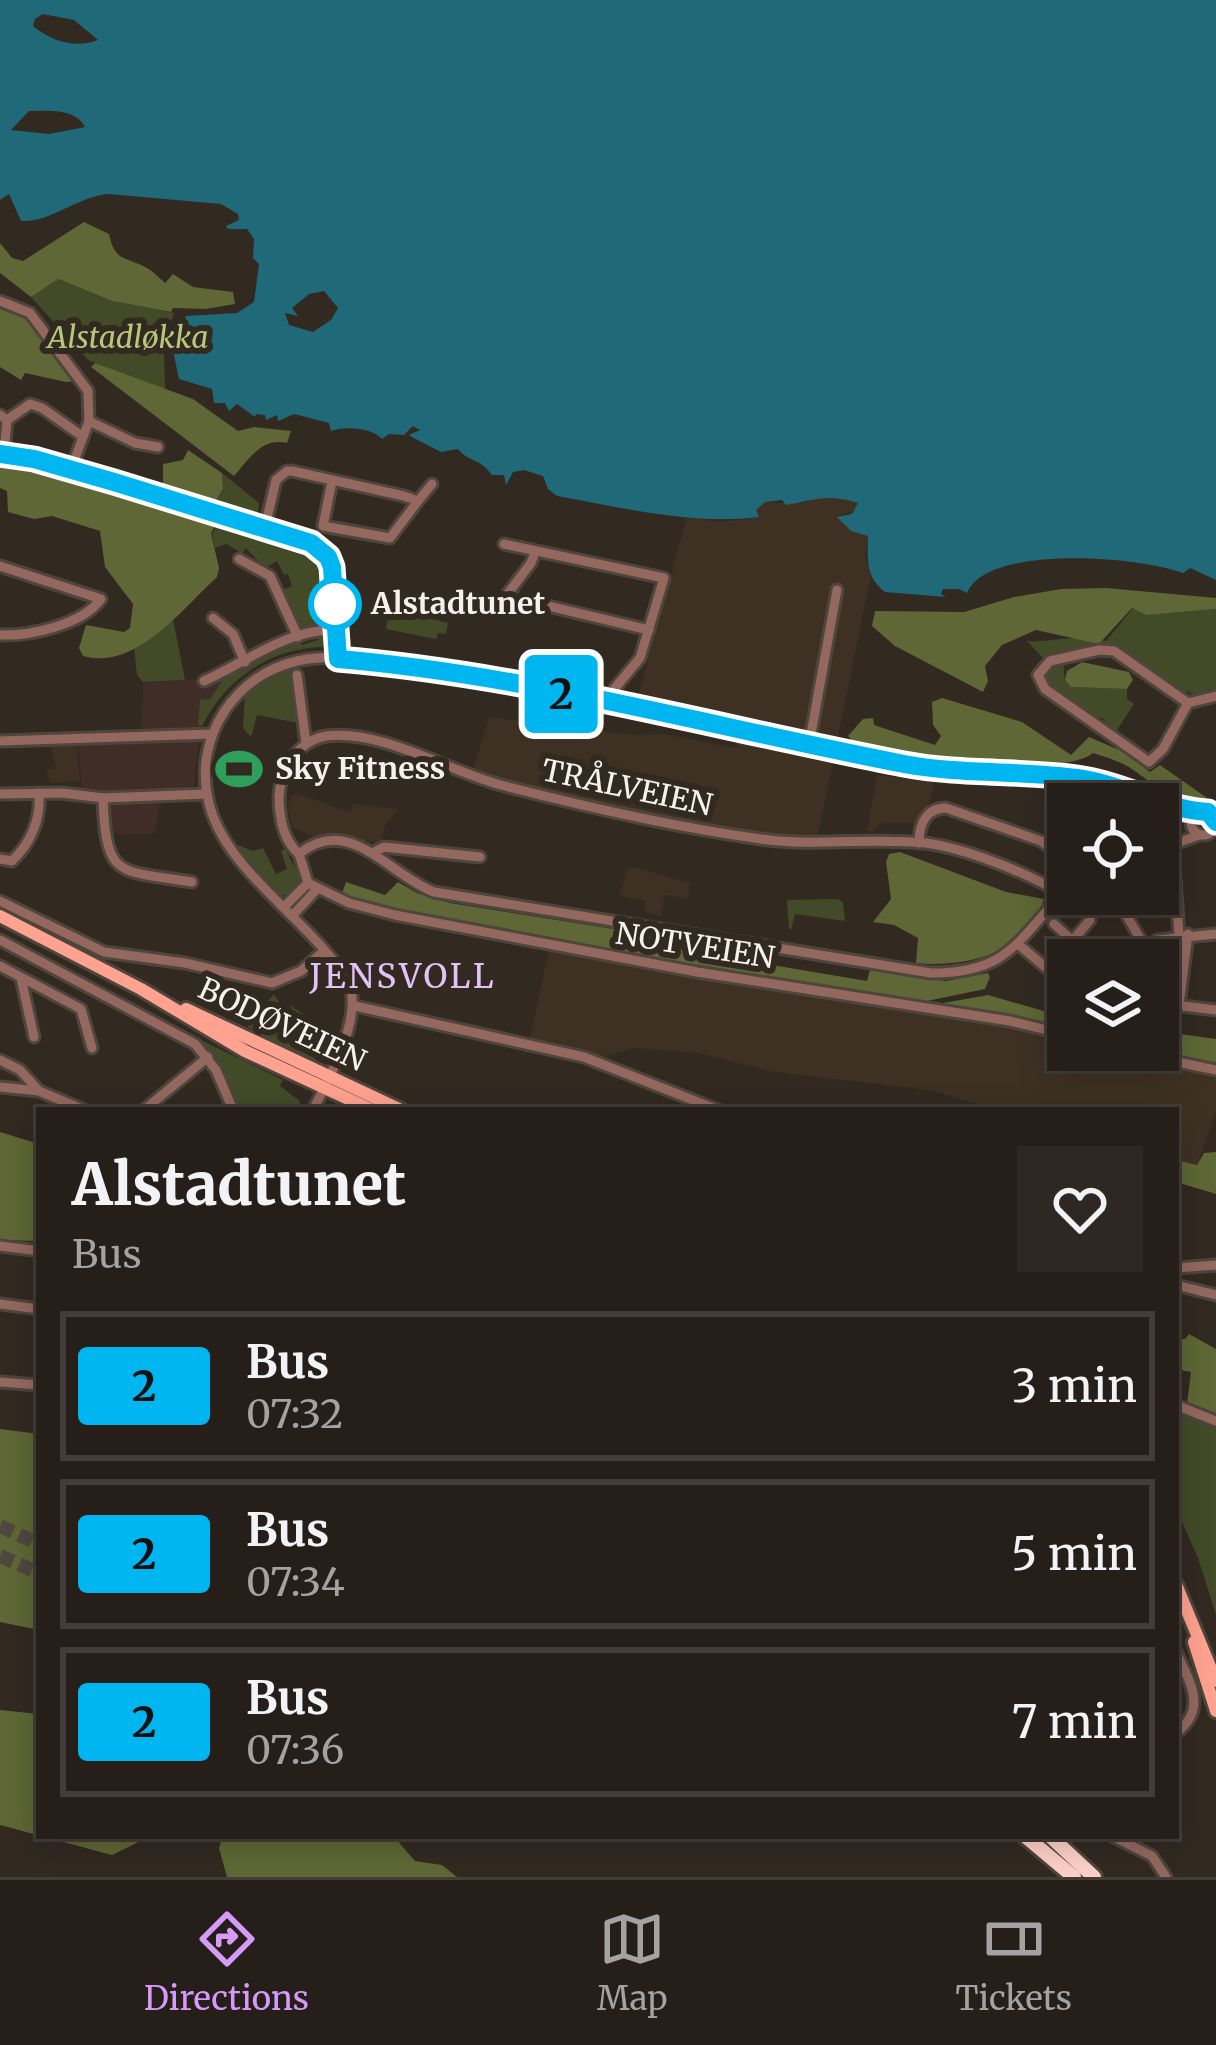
<!DOCTYPE html>
<meta charset="utf-8">
<style>
:root{--surface:#261f19;--page:#2e2722;--text:#f1f3f6;--muted:#a4a2a2;--line:#423d38;--accent:#d69bf9}
body{margin:0;font-family:Merriweather,serif;background:var(--page);color:var(--text);height:100vh;display:flex;flex-direction:column;font-size:45px;white-space:nowrap}
*{box-sizing:border-box;margin:0}
p{font-size:39px;color:var(--muted)}
.icon{flex:none;width:66px;height:66px;fill:none;stroke:currentColor;stroke-width:2;stroke-linecap:round;stroke-linejoin:round}
.map{position:relative;flex:1;overflow:hidden}
.side{position:absolute;left:36px;top:1107px;width:1143px;height:732px;display:flex;flex-direction:column;background:var(--surface);border-radius:0px;box-shadow:0 6px 30px #0003,0 0 0 3px var(--line)}
.side>*{flex:none}
.badge{padding:0 24px;border-radius:9px;font-size:42px;line-height:78px}
.controls{position:absolute;left:1047px;top:783px;display:grid;gap:24px}
.controls a{display:grid;place-items:center;width:132px;height:132px;border-radius:0px;background:var(--surface);box-shadow:0 6px 30px #0003,0 0 0 3px var(--line);font-size:60px}
.map>.badge{position:absolute;translate:-50% -50%;box-shadow:0 0 0 6px #fff}
.round{display:grid;place-items:center;flex:none;width:126px;height:126px;border-radius:0px;background:var(--page)}
.head{display:flex;align-items:center;justify-content:space-between;height:204px;padding:0 36px}
h1{font-size:57px;font-weight:800;line-height:90px}
ul{padding:0;list-style:none}
li{display:flex;align-items:center;gap:36px;height:150px;margin:0 24px 18px;padding:0 12px;border:6px solid var(--line);border-radius:0px}
li div{flex:1}
li b{display:block;font-size:45px}
li em{font-style:normal}
li .badge{min-width:132px;font-weight:700;text-align:center}
.tabs{display:flex;justify-content:space-around;align-items:center;height:168px;border-top:3px solid var(--line);background:var(--surface);font-size:33px;color:var(--muted)}
.tabs a{display:grid;justify-items:center;gap:6px}
.tabs .active{color:var(--accent)}
.map>svg:first-child{display:block}
.commercial{fill:#402d27}
.built{fill:#3e3124}
.green{fill:#434a28}
.forest{fill:#5e6735}
.water{fill:#206978;fill-rule:evenodd}
.lines{fill:none;stroke-linecap:round;stroke-linejoin:round}
.highway-tunnel{stroke:#50473f;stroke-width:14;stroke-dasharray:14 7;stroke-linecap:butt}
.minor-casing{stroke:#4e453d;stroke-width:15}
.major-casing{stroke:#4e453d;stroke-width:18}
.highway-casing{stroke:#4e453d;stroke-width:20}
.minor{stroke:#94685e;stroke-width:9}
.major{stroke:#ffa290;stroke-width:12}
.highway{stroke:#fdcfc6;stroke-width:14}
.line-casing{stroke:#fff;stroke-width:27}
.line{stroke:#00b6f0;stroke-width:18}
.stop-dot{fill:#fff;stroke:#00b6f0;stroke-width:6}
.labels{text-anchor:middle;stroke-width:12;stroke-linejoin:round;paint-order:stroke}
.park-label{font-size:30px;font-style:italic;fill:#b8c87a;stroke:#322921}
.stop-label{font-size:30px;font-weight:bold;fill:#f7f1eb;stroke:#322921;text-anchor:start}
.poi-label{font-size:30px;font-weight:bold;fill:#f7f1eb;stroke:#322921;text-anchor:start}
.street-label{font-size:30px;fill:#f7f1eb;stroke:#322921}
.neighbourhood-label{font-size:33px;letter-spacing:3px;fill:#e3c2f7;stroke:#322921}
</style>
<div class="map">
<svg width="1216" height="1877" viewBox="0 0 1216 1877">
<rect width="100%" height="100%" fill="#322921"/>
<path class="commercial" d="M223,670L224,686L209,704L200,736L194,786L162,790L155,834L107,835L106,795L82,792L78,738L141,736L143,683L202,679Z"/>
<g class="built">
<path d="M826,495L858,503L857,510L839,516L851,531L869,536L865,557L871,575L818,835L807,839L731,833L496,780L473,770L489,717L634,735L666,734L736,748L738,739L633,715L687,516L696,515L712,522L749,519L758,517L756,510L765,502L802,503Z"/>
<path d="M77,740L80,781L50,783L47,770L56,768L50,742Z"/>
<path d="M877,775L935,781L928,806L918,823H881L873,832L867,831Z"/>
<path d="M298,794L350,812L353,804L399,809L386,824L379,844L345,836H312L292,827L287,804L292,795Z"/>
<path d="M634,867L690,883L688,899L665,895L661,916L644,912L645,900L619,896L628,870Z"/>
<path d="M549,950L1009,1025L1068,1039V1050H1108L1216,1076V1112L1197,1165L1176,1160V1110H998L930,1090L775,1072L698,1053L633,1048L599,1058L530,1039Z"/>
</g>
<g class="green">
<path d="M57,279L112,301L174,313L164,347L165,391L88,360L31,297Z"/>
<path d="M222,473L259,503L258,515L214,504L223,490Z"/>
<path d="M216,518C249,528 324,535 328,579C330,596 321,611 326,624L298,631L300,626L289,599L283,600L279,592L292,586L288,574L284,575L277,561L265,568L246,548L242,553L226,544L215,548L212,534L218,524Z"/>
<path d="M404,592L432,604L439,621L448,623L446,634L438,633L436,639L386,629L391,599Z"/>
<path d="M1133,608L1158,614L1216,609V692L1210,689L1196,696L1187,691L1185,698L1114,649L1060,653L1046,661L1027,641C1052,643 1077,633 1106,641Z"/>
<path d="M173,619L185,680L143,682L137,675L134,647Z"/>
<path d="M319,634L327,640V647C272,647 227,677 202,726L198,725L200,700L210,699L223,680L258,658L296,641L302,645L318,640Z"/>
<path d="M1063,662L1065,680L1071,687L1127,689V699L1134,704L1115,733L1103,725L1105,720L1100,717L1096,721C1080,709 1049,690 1041,676L1051,665Z"/>
<path d="M293,666L299,723L257,715L251,737L243,728L245,693L275,672Z"/>
<path d="M238,845L253,851L263,848L276,874L287,869L281,851L285,849L300,877L298,887L288,895H280L236,848Z"/>
<path d="M838,899L843,903L845,921L795,914L791,930L789,928L787,900Z"/>
<path d="M274,994L317,1062L275,1044L247,1026Z"/>
<path d="M289,1005L324,1027H332L337,1036L322,1061Z"/>
<path d="M199,1039L283,1080L280,1086L300,1101L299,1110H238L221,1069L197,1042Z"/>
<path d="M1176,1410L1216,1426V1615L1198,1558L1176,1508Z"/>
</g>
<g class="forest">
<path d="M84,222L109,234C115,263 126,256 147,268C154,272 159,278 165,283L173,274L193,287L233,292L235,304L206,309L173,308L171,312L112,301L58,279L31,297L0,273V243L12,258L23,261Z"/>
<path d="M0,304L31,318L78,381L66,382L25,373L21,380L0,367Z"/>
<path d="M95,363L193,399L238,431L254,427L291,431L287,443C262,437 249,459 234,476L91,367Z"/>
<path d="M188,450L222,473L223,489L214,504L173,487H163V464L183,460Z"/>
<path d="M0,460L50,468L139,501H161L207,516L217,523L211,533L219,568L217,577C183,608 136,671 83,656L79,648L86,625L124,632L130,628L133,604L105,567L100,531L52,516L34,519L8,512L7,491L0,488Z"/>
<path d="M1106,588L1216,598V609L1147,615L1132,608L1099,644L1036,630L1002,645L985,666L988,681L983,692L895,646L872,626L875,611L964,612L1014,597L1061,589Z"/>
<path d="M1082,662L1129,672L1133,680L1127,689L1071,687L1065,680L1067,671Z"/>
<path d="M942,698L1022,722L1071,755L1089,737L1124,752L1150,772L1160,765L1207,798C1172,805 1156,785 1129,767C1119,761 1105,757 1093,753C1059,781 900,750 854,742L848,736L863,719L873,718L874,725L935,745L941,736L933,725L932,702Z"/>
<path d="M900,852L1006,892L1044,899C1029,954 965,968 916,963L918,938L894,925L873,922L891,899L886,862L889,854Z"/>
<path d="M346,882L385,895L398,882L417,893L450,903L670,938L678,949L867,981L870,970L946,981L988,973L990,977L985,989L922,1002L565,943L372,906L341,896Z"/>
<path d="M988,995L1068,1018V1031L938,1004Z"/>
<path d="M1158,1031L1216,1039V1063L1141,1050H1158Z"/>
<path d="M0,1132L39,1144V1241L0,1240Z"/>
<path d="M1216,1152V1194L1176,1182V1160L1197,1165L1204,1153Z"/>
<path d="M1189,1334L1216,1349V1426L1204,1422L1187,1404L1191,1372L1176,1369V1339H1185Z"/>
<path d="M0,1429L39,1434V1630L0,1622Z"/>
<path d="M0,1710L39,1714V1836H151L112,1855L0,1825Z"/>
<path d="M223,1836H387L395,1838L415,1861L442,1865L457,1877H227L219,1848Z"/>
</g>
<path class="water" d="M0,0H1216V580L1190,568L1183,573C1138,556 987,544 967,593L959,589H943L941,594L946,597L885,592C864,576 868,556 868,536L851,531L837,517L852,514L858,503C826,493 815,500 786,505L782,500L765,502L756,510L759,517C695,525 628,509 557,496L548,489L543,476L524,470L513,472L506,485L504,475H492C479,457 468,462 458,449L441,452L412,437L409,435L420,430L413,426L404,435L389,434L382,439C372,427 343,426 331,431L329,423L294,414L278,421L277,415L266,420L265,415L256,414L255,417L237,404L229,411L225,403H214L212,389L179,379L174,355L186,316L237,313L254,302L259,264L253,258L254,239L247,229H228L226,226L239,220L238,214L221,204L109,194C78,196 50,223 21,221L9,194L0,200ZM43,14L74,20L98,40C76,49 51,41 33,26L35,19ZM29,111C48,111 75,108 85,127L49,134L11,130ZM324,291L338,308L331,320L313,332L289,325L285,313L298,316L292,308L309,294Z"/>
<g class="lines">
<g class="highway-tunnel">
<path d="M0,1526L39,1544"/>
<path d="M0,1556L39,1573"/>
</g>
<defs>
<g id="minor">
<path d="M0,301L30,313L88,391L89,421L71,469"/>
<path d="M0,415L7,420L4,453"/>
<path d="M7,420L30,404L42,408L82,436"/>
<path d="M89,421L135,443L158,447"/>
<path d="M0,454L34,459L114,481L311,543L328,557L332,567L338,659"/>
<path d="M418,501L432,484"/>
<path d="M265,527L276,480L287,471H292L404,496L418,501L390,538L323,526L332,481"/>
<path d="M504,544L664,578L640,658L615,688L608,703"/>
<path d="M535,552L531,563L506,596L649,630"/>
<path d="M239,559L270,576L298,637"/>
<path d="M0,566L101,599C82,625 30,636 0,635"/>
<path d="M213,618L233,634L245,662"/>
<path d="M297,675L306,743"/>
<path d="M204,681C243,664 292,626 336,631"/>
<path d="M1188,703L1163,749L1149,762L1045,689L1038,675L1050,661L1099,650L1114,651L1188,703L1216,696"/>
<path d="M0,741L212,734"/>
<path d="M809,745L837,590"/>
<path d="M0,794L62,793L103,798L206,794"/>
<path d="M103,798C106,879 117,870 192,882"/>
<circle cx="1203" cy="823" r="12"/>
<path d="M919,843C919,824 926,808 946,808L1041,841L1068,863"/>
<path d="M1158,850L1199,835"/>
<path d="M374,852L384,847L480,857"/>
<path d="M299,854C283,840 279,816 279,796C281,768 298,741 326,736C381,729 448,771 501,785C586,807 675,827 761,839C816,847 871,837 925,843C965,848 1028,873 1062,894"/>
<path d="M0,859L12,861C31,843 41,819 39,793"/>
<path d="M1174,865L1179,935"/>
<path d="M308,883L299,854C349,813 389,875 434,892L931,973C1013,973 1018,936 1068,889"/>
<path d="M308,883L349,903L395,915L697,972L1010,1021L1068,1035"/>
<path d="M1158,888L1176,883"/>
<path d="M1114,894L1145,947"/>
<path d="M0,901L104,952L185,963L272,983L301,971L324,951"/>
<path d="M284,907L308,883"/>
<path d="M292,916L317,889"/>
<path d="M1054,924L1094,960"/>
<path d="M0,940L195,1044L216,1070L233,1110"/>
<path d="M1073,940L1090,920"/>
<path d="M1019,945L1068,986"/>
<path d="M1129,960L1157,940L1216,934"/>
<path d="M0,966L81,1009L92,1048"/>
<path d="M21,978L34,1037"/>
<path d="M1158,1003L1216,1010"/>
<path d="M1179,1005L1188,934"/>
<path d="M355,1006L584,1057L718,1110"/>
<path d="M1121,1050L1216,1070"/>
<path d="M0,1060L20,1070L39,1091"/>
<path d="M0,1087L39,1091L84,1110"/>
<path d="M144,1110L208,1057"/>
<path d="M313,1110C330,1076 361,1021 350,985C314,921 223,872 208,799C194,737 235,675 297,661C365,646 496,681 566,695C679,719 792,741 905,764C962,774 1019,770 1076,777C1117,783 1157,798 1195,813"/>
<path d="M0,1246L39,1251"/>
<path d="M1176,1268L1216,1265"/>
<path d="M1176,1285L1216,1295"/>
<path d="M0,1304L39,1309"/>
<path d="M0,1382L39,1385"/>
<path d="M1176,1405L1216,1421"/>
<path d="M1176,1652C1190,1682 1208,1709 1176,1733"/>
<path d="M1112,1836L1152,1856L1166,1877"/>
</g>
<g id="major">
<path d="M0,916L141,989L245,1051L372,1110"/>
<path d="M186,1009L401,1110"/>
<path d="M1176,1584L1216,1681"/>
<path d="M1194,1642L1216,1711"/>
</g>
<g id="highway">
<path d="M1025,1836L1074,1877"/>
<path d="M1050,1836L1094,1877"/>
</g>
</defs>
<use href="#minor" class="minor-casing"/>
<use href="#major" class="major-casing"/>
<use href="#highway" class="highway-casing"/>
<use href="#minor" class="minor"/>
<use href="#major" class="major"/>
<use href="#highway" class="highway"/>
</g>
<g class="lines">
<defs>
<path id="line" d="M0,454L34,459L114,482L311,543L328,557L332,567L338,659C529,675 717,728 904,764C962,775 1020,770 1077,778C1122,784 1165,810 1208,812L1216,822"/>
</defs>
<use href="#line" class="line-casing"/>
<use href="#line" class="line"/>
</g>
<defs>
<symbol id="stadium-bare" viewBox="-9 -9 18 18"><path d="M0-5a6.5 5 0 1 0 0 10a6.5 5 0 1 0 0-10ZM-3.5-1.8h7v3.6h-7Z" fill="#2e9e5b" stroke="#322921" stroke-width="2.5" paint-order="stroke"/></symbol>
</defs>
<g fill-rule="evenodd">
<use href="#stadium-bare" x="206" y="736" width="66" height="66"/>
</g>
<circle class="stop-dot" cx="335" cy="604" r="24"/>
<g class="labels">
<g class="park-label">
<text x="128" y="348">Alstadløkka</text>
</g>
<g class="stop-label">
<text x="371" y="614">Alstadtunet</text>
</g>
<g class="poi-label">
<text x="275" y="779">Sky Fitness</text>
</g>
<g class="street-label">
<text transform="translate(627 788) rotate(12)" y="10">TRÅLVEIEN</text>
<text transform="translate(695 946) rotate(9)" y="10">NOTVEIEN</text>
<text transform="translate(282 1025) rotate(25)" y="10">BODØVEIEN</text>
</g>
<g class="neighbourhood-label">
<text x="403" y="988">JENSVOLL</text>
</g>
</g>
</svg>
<div class="controls">
<a><svg class="icon" aria-label="locate" viewBox="0 0 24 24"><circle cx="12" cy="12" r="6"/><path d="M12 2v4M12 18v4M2 12h4M18 12h4"/></svg></a>
<a><svg class="icon" aria-label="layers" viewBox="0 0 24 24"><path d="M12 4l9 5-9 5-9-5zM3 14l9 5 9-5"/></svg></a>
</div>
<b class="badge" style="left:561px;top:694px;background:#00b6f0;color:#111">2</b>
<section class="side">
<div class="head"><div><h1>Alstadtunet</h1><p>Bus</p></div><a class="round"><svg class="icon" aria-label="heart" viewBox="0 0 24 24"><path d="M12 20l-8-8c-3-5 5-10 8-4 3-6 11-1 8 4z"/></svg></a></div>
<ul>
<li><span class="badge" style="background:#00b6f0;color:#111">2</span><div><b>Bus</b><p>07:32</p></div><em>3 min</em></li>
<li><span class="badge" style="background:#00b6f0;color:#111">2</span><div><b>Bus</b><p>07:34</p></div><em>5 min</em></li>
<li><span class="badge" style="background:#00b6f0;color:#111">2</span><div><b>Bus</b><p>07:36</p></div><em>7 min</em></li>
</ul>
</section>
</div>
<nav class="tabs">
<a class="active"><svg class="icon" aria-label="directions" viewBox="0 0 24 24"><path d="M12 3l9 9-9 9-9-9zM9 14v-3h6M13 9l2 2-2 2"/></svg>Directions</a>
<a><svg class="icon" aria-label="map" viewBox="0 0 24 24"><path d="M3 6l6-2 6 2 6-2v14l-6 2-6-2-6 2zM9 4v14M15 6v14"/></svg>Map</a>
<a><svg class="icon" aria-label="tickets" viewBox="0 0 24 24"><path d="M3 7h18v10H3zM15 7v10"/></svg>Tickets</a>
</nav>
